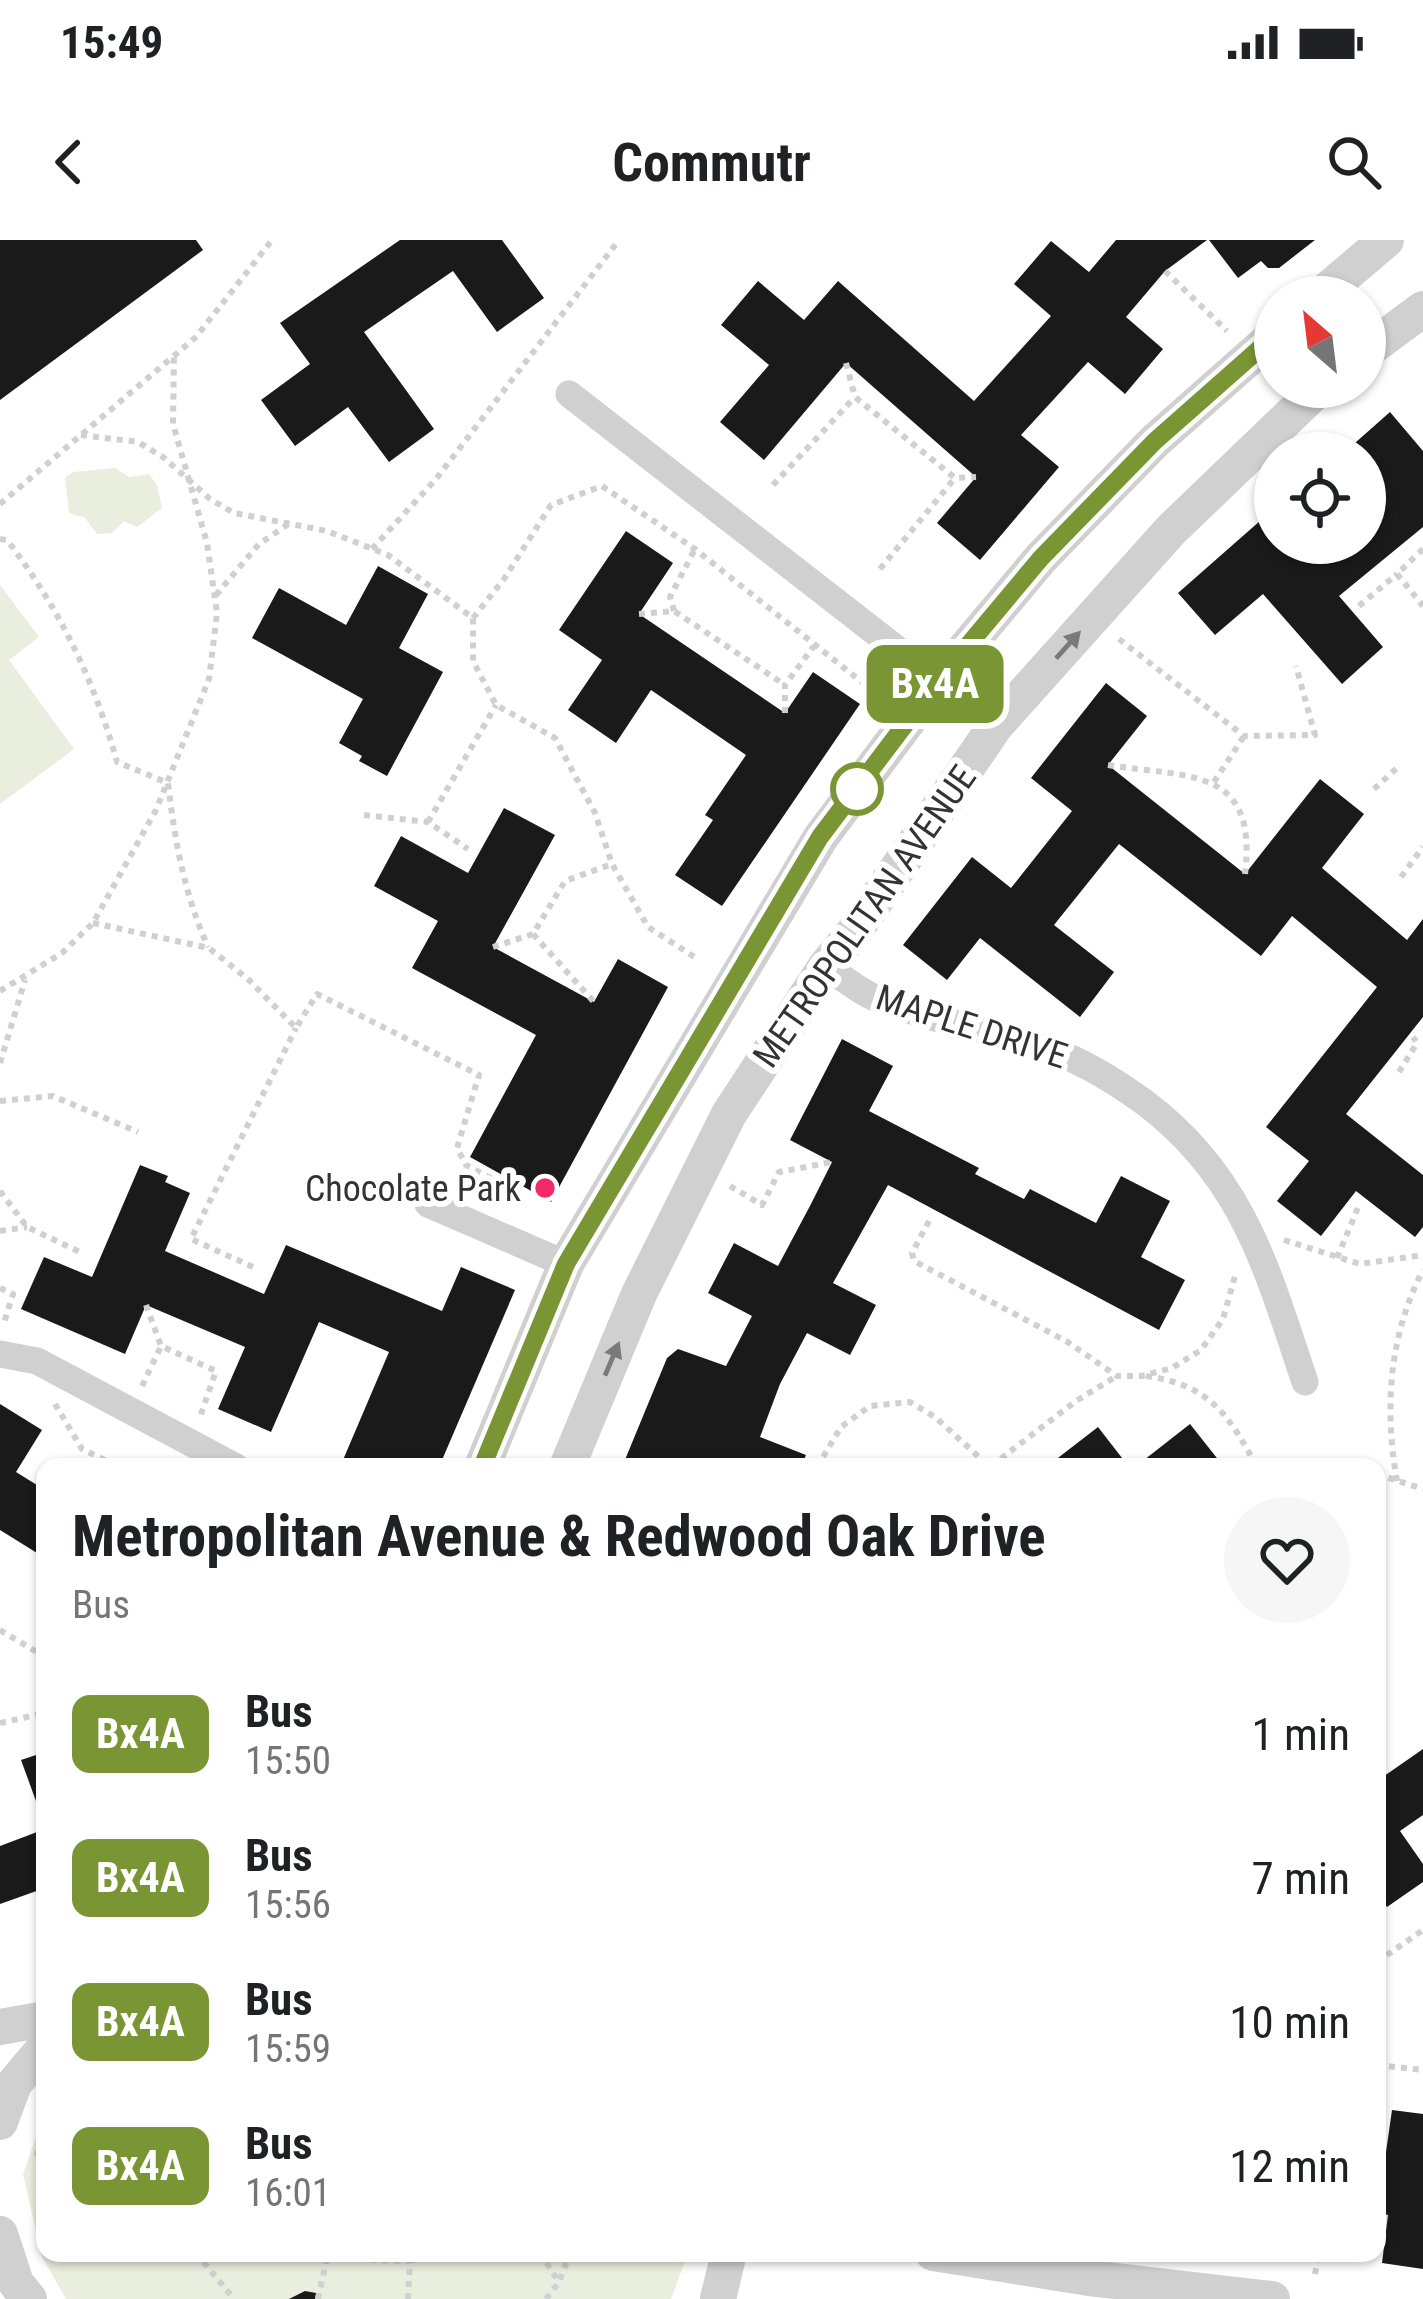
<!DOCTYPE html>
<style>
:root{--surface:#fff;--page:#f6f6f6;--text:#202124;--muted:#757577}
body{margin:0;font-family:"Roboto Condensed",sans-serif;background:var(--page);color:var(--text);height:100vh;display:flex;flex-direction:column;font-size:45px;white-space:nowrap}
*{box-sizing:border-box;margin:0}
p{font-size:39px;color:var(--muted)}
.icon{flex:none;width:66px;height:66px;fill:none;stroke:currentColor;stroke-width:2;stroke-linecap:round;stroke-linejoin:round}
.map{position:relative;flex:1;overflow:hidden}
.details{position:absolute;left:36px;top:1218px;width:1350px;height:804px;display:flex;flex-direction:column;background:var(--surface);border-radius:24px;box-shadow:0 3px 9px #0004}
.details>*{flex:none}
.badge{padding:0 24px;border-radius:18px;font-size:42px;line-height:78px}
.needle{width:78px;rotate:332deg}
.fabs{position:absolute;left:1254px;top:36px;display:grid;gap:24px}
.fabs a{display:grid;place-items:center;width:132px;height:132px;border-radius:50%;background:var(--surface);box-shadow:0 3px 9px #0004;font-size:60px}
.map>.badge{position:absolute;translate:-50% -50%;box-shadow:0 0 0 6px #fff}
.round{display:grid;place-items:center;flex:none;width:126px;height:126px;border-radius:63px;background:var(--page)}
.head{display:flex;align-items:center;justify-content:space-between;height:204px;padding:0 36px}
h1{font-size:57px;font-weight:700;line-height:90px}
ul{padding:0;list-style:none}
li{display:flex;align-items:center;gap:36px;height:144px;padding:0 36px}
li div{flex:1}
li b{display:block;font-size:45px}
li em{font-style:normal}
li .badge{min-width:132px;font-weight:700;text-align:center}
.status{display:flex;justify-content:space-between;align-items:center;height:84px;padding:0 60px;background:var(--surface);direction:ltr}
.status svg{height:33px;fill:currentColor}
header{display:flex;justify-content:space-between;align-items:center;height:156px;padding:0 36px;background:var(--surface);font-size:54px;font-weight:700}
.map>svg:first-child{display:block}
.green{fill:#eaeede}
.building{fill:#1a1a1a}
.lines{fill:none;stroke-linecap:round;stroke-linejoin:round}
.path{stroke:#d0d0d0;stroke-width:6;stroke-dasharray:6 6;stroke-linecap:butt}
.minor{stroke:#d0d0d0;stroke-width:27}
.tertiary{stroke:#d0d0d0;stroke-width:36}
.oneway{fill:#7a7a7a}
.line-casing{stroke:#fff;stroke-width:27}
.line{stroke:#799534;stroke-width:18}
.stop-dot{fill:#fff;stroke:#799534;stroke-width:6}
.poi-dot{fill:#f42a68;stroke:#fff;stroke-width:4.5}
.labels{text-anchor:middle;stroke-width:12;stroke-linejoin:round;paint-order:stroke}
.street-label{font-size:36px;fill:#333;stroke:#fff}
.poi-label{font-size:36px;fill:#333;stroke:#fff;text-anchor:end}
</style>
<div class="status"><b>15:49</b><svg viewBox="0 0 49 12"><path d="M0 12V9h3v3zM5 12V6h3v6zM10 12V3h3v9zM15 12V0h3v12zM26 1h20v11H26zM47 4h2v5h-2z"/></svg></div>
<header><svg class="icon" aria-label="back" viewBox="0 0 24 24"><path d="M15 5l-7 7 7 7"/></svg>Commutr<svg class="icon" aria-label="search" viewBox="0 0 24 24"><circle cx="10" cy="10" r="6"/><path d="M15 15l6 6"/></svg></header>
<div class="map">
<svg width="1423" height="2059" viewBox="0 0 1423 2059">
<rect width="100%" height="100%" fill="#fff"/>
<g class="green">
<path d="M115,228L129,237L149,234L157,245L162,268L137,287L124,281L112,293L97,294L85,278L69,273L65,238L73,232Z"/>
<path d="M0,345L39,397L9,420L74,509L0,564Z"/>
<path d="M45,1871V2013H688L671,2059H66L42,2017L23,1934Z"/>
</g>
<g class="building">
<path d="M0,0H196L203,10L0,160Z"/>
<path d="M400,0H502L544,58L497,92L453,31L364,92L434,189L389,222L348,167L295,206L261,160L310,124L280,83Z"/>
<path d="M1116,0H1207L1165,31L1126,77L1163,109L1125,154L1088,122L1021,195L1059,227L980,320L937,283L976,237L846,123L764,220L720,182L769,125L721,85L758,41L804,80L838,41L974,161L1051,76L1014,44L1051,1L1089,32Z"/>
<path d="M1209,0H1315L1279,28H1268L1261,21L1238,38Z"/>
<path d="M1390,172L1423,211V287L1339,356L1383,407L1342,444L1263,354L1215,395L1178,353L1269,273L1275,280V303H1295L1303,312L1312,303H1365V262L1381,248L1365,231V213L1347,210Z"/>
<path d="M626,291L673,323L639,374L785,473L813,432L860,464L722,666L675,635L713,580L705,575L746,515L651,450L616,503L568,470L602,420L559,390Z"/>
<path d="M378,326L428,354L399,408L443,432L387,536L359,521L362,516L339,503L363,459L252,398L279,348L346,385Z"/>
<path d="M1106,443L1147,476L1108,525L1245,634L1320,539L1364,574L1322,628L1407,700L1423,679V777L1346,874L1423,935V987L1415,997L1356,951L1321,996L1277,961L1309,921L1266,887L1377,747L1292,676L1261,716L1119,604L1054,685L1114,732L1080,777L980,698L947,740L903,705L972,617L1011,648L1072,571L1031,538Z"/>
<path d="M504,568L555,595L493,707L594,762L618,719L668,747L551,962L470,917L536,795L412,728L438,681L374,646L401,596L468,633Z"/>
<path d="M842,799L893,826L869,871L979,928L975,934L1024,959L1030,949L1096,983L1121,936L1170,961L1141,1017L1185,1040L1159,1090L888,945L833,1043L876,1065L850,1115L807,1093L780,1144L760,1197L806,1215L801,1227H622L667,1118L678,1109L726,1126L752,1076L708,1053L734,1003L778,1026L811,964L832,922L790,900Z"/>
<path d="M140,925L168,936L165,942L190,953L165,1011L264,1054L286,1005L442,1071L461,1027L515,1050L439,1227H340L389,1112L319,1082L271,1192L218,1169L245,1107L146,1065L125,1114L21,1069L44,1017L92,1037Z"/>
<path d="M0,1164L42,1190L16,1232L45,1250V1318L0,1290Z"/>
<path d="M1190,1184L1224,1227H1135Z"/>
<path d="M1098,1187L1129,1227H1058L1054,1221Z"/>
<path d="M1423,1509V1575L1400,1591L1423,1624V1642L1387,1667L1377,1654V1541Z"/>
<path d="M45,1512V1583H44L21,1520Z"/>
<path d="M45,1589V1648L0,1664V1606Z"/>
<path d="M1392,1870L1423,1874V2029L1382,2023L1388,1975L1377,1973V1918L1385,1919Z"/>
<path d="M305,2051L316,2053L315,2059H289Z"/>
</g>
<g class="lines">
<g class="path">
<path d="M1165,31L1227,91"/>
<path d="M846,123L855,157L955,238L976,237"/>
<path d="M81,195L138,202L163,217L210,259L234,273L327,291L388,315L473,378V421L496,465L555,498L595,573L612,624L648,687L699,720"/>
<path d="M773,245L855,157"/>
<path d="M0,264L196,97L272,0"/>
<path d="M0,299L7,300C59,368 94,439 117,522L168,543C175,602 184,653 208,707"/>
<path d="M372,309L436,239L619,0"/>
<path d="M1423,309L1397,334L1423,366"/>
<path d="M880,329L955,238"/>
<path d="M216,355L259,304L290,283"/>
<path d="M1359,366L1397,334"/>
<path d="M674,371L670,357L695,309"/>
<path d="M639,374L674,371L785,445"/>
<path d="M473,378L504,339L551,265L602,246L695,309L878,455"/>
<path d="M1119,399L1244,496L1315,495L1296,426"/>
<path d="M785,473V445L814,406"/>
<path d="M1108,525C1189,538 1258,526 1245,634"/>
<path d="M1214,542L1244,496"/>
<path d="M1374,549L1397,528"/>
<path d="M364,575L428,582L468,609"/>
<path d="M428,582L496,465"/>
<path d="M1401,637L1423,607"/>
<path d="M93,683L209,708L249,740L296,788L317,754L479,835L457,908L466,925L496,941"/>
<path d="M533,694L594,762"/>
<path d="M493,707L533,694L565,641L612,624"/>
<path d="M0,751L62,713L93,683L156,570L209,439L217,373L207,303L173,184L174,116"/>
<path d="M0,823L25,740"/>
<path d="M1399,832L1417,803L1413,797"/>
<path d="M0,861L53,856L138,892"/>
<path d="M730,946L762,965L779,932L832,922"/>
<path d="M0,951L27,987L82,1013"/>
<path d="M929,981L912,1013L914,1021L1066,1101L1117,1136H1142L1172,1128L1201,1110L1223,1079L1235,1036"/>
<path d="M0,991L27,987"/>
<path d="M1284,1000L1360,1024L1423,1015"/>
<path d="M1337,1018L1359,965"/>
<path d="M253,1027L191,999L296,788"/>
<path d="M0,1048L13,1054L3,1086"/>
<path d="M146,1065L161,1106L216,1131L200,1177"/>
<path d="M1146,1136C1210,1145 1228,1174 1257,1227"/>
<path d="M142,1146L161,1106"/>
<path d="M55,1164L82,1209L119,1227"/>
<path d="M817,1227L841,1187L870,1166L910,1162L935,1177L990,1227L1076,1161L1117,1136"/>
<path d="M1377,1234L1423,1249"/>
<path d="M1397,1241C1384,1168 1389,1096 1423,1030"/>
<path d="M0,1390L45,1417"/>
<path d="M0,1483L45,1473"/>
<path d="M1377,1513L1382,1521L1379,1540"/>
<path d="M1377,1722L1423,1690"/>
<path d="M1377,1825L1423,1830"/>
<path d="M34,1913L45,1915"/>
<path d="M1377,1980L1388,1975"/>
<path d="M196,2013L234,2059"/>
<path d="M347,2013L375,2020L410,2021"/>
<path d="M540,2013L559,2042"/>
<path d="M1315,2034L1319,2013"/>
<path d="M318,2059L328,2013"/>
<path d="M408,2059L410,2021L433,2013"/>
<path d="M546,2059L559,2042L570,2013"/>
</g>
<g class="minor">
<path d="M569,154L938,441"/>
<path d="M826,726C843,738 861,753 880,760C931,780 987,790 1039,806C1078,818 1111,838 1144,862C1243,936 1267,1029 1305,1142"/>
<path d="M428,964L566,1024"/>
<path d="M0,1114L37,1121L236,1227"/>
</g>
<g class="tertiary">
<path d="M1319,57L1386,0"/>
<path d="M1365,112L1423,69"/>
<path d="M482,1227L566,1024L821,597L938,441L1041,318L1155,201L1275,95"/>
<path d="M567,1227L639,1054L729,874L826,726L854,692L996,485L1171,290L1320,147"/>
<path d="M0,1787L45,1779"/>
<path d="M0,1882L14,1844L45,1807"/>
<path d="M0,1994L16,2043L29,2059"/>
<path d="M933,2013L1089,2038L1272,2059"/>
<path d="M718,2059L729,2013"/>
</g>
</g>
<defs><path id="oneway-solid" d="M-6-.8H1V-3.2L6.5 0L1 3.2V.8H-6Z" transform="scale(3)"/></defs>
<g class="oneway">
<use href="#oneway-solid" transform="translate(1068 405) rotate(-48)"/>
<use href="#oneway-solid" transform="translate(612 1119) rotate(-67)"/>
</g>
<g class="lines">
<defs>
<path id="line" d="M482,1227L566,1024L820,597L938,441L1041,318L1155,201L1275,95"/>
</defs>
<use href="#line" class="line-casing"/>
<use href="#line" class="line"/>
</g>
<circle class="stop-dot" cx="857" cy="549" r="24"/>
<circle class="poi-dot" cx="545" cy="948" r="12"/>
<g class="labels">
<g class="street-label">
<text transform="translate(864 676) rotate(-55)" y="13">METROPOLITAN AVENUE</text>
<text transform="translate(972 786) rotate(18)" y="13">MAPLE DRIVE</text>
</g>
<g class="poi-label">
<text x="521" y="961">Chocolate Park</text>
</g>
</g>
</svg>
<div class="fabs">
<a><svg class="needle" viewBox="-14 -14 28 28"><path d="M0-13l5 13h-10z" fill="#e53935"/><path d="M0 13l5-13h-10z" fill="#757577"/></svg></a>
<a><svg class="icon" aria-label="locate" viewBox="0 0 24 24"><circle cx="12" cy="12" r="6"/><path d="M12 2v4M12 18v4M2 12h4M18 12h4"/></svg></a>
</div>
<b class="badge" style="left:935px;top:444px;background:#799534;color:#fff">Bx4A</b>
<section class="details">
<div class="head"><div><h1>Metropolitan Avenue &amp; Redwood Oak Drive</h1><p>Bus</p></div><a class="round"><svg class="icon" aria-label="heart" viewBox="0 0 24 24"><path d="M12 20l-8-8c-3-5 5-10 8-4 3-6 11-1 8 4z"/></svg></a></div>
<ul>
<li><span class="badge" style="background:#799534;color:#fff">Bx4A</span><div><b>Bus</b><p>15:50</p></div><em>1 min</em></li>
<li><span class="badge" style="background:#799534;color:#fff">Bx4A</span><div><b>Bus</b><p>15:56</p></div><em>7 min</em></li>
<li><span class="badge" style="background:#799534;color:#fff">Bx4A</span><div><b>Bus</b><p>15:59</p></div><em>10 min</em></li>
<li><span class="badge" style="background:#799534;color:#fff">Bx4A</span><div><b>Bus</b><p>16:01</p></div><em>12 min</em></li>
</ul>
</section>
</div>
